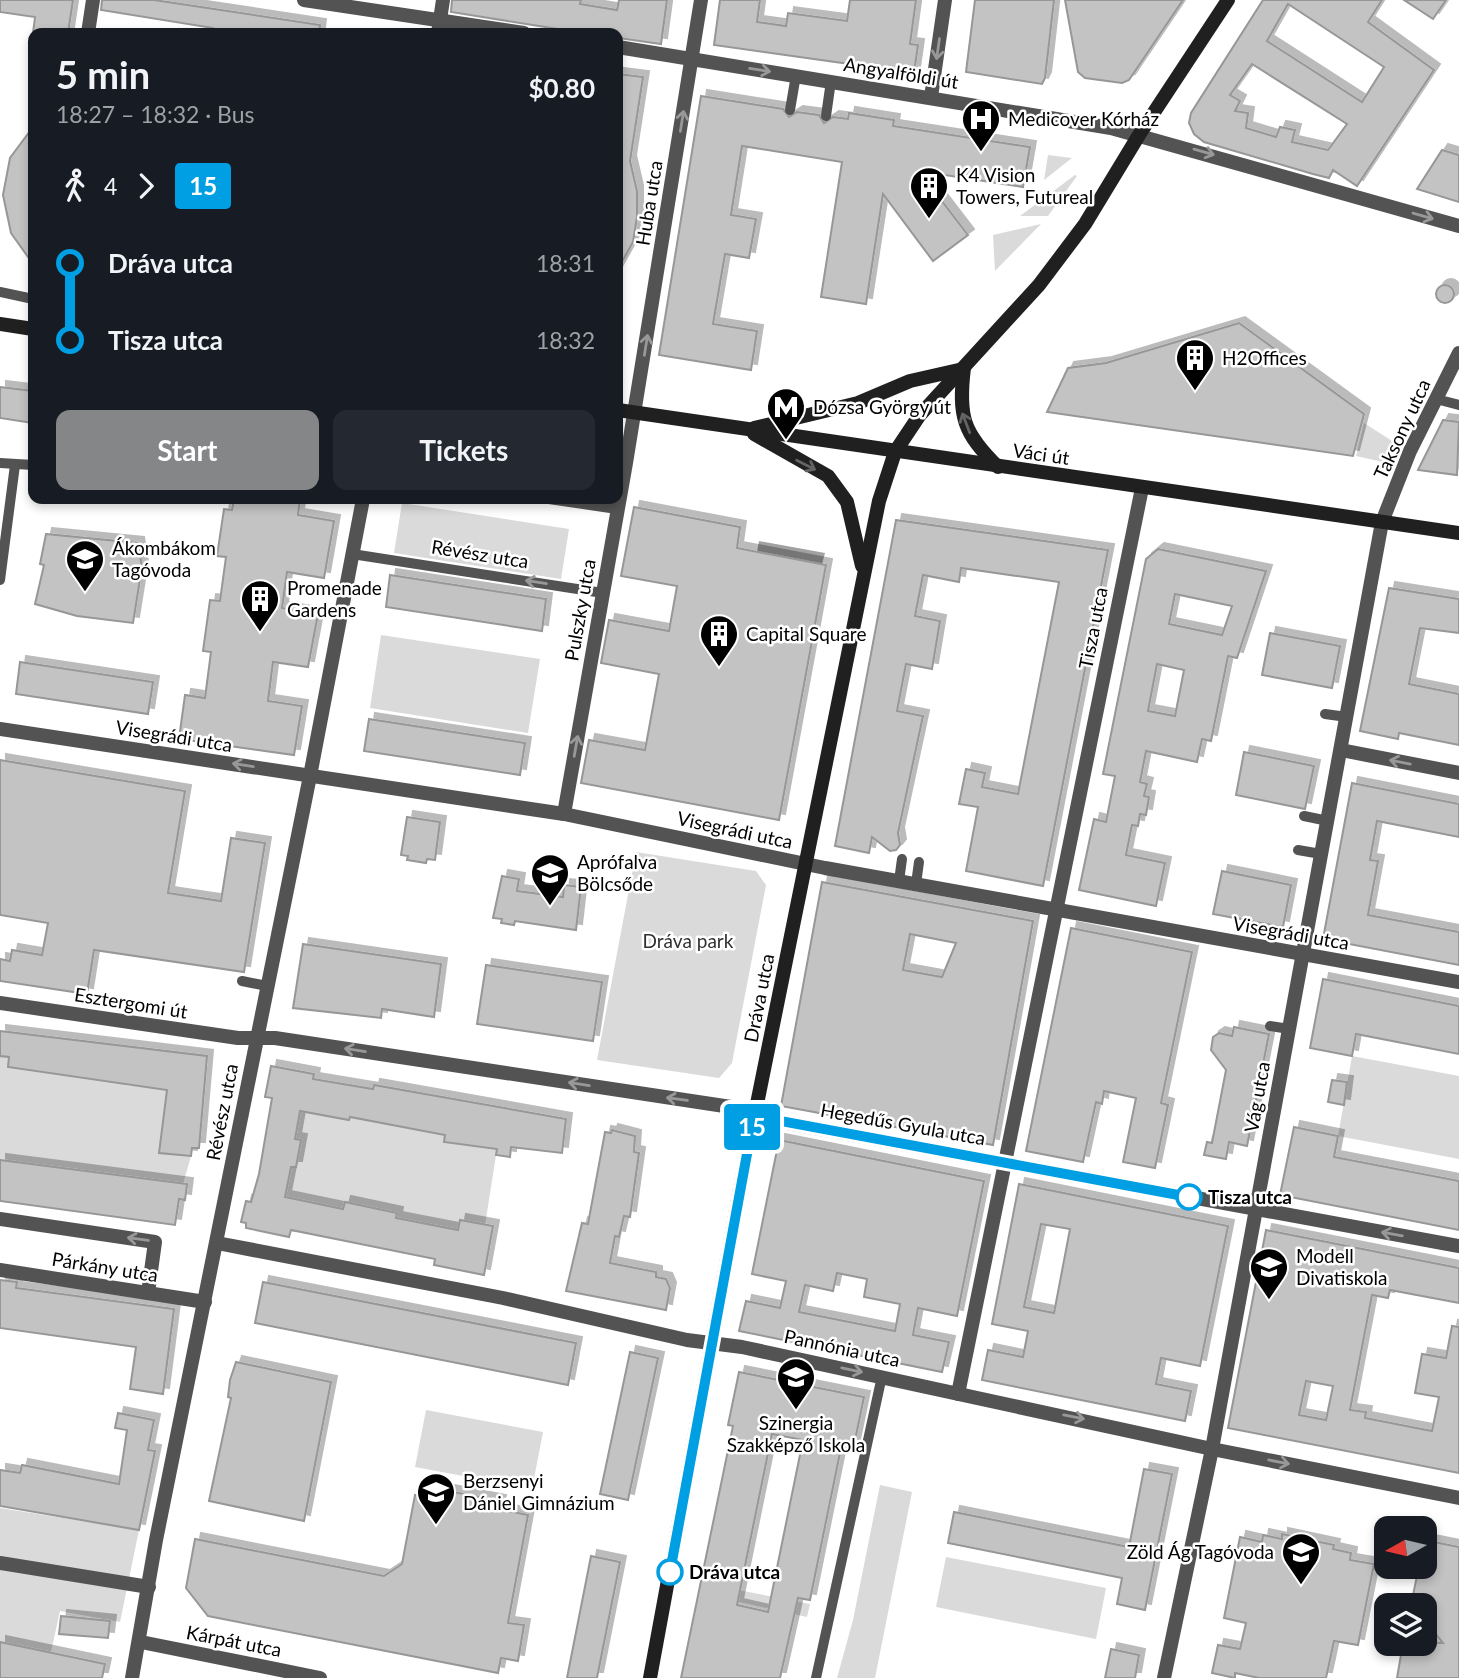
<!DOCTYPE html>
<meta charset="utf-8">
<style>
:root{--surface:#171b24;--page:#242831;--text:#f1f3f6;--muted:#9ea1a6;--accent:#858687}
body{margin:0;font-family:Lato,sans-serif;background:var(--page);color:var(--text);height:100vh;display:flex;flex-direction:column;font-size:26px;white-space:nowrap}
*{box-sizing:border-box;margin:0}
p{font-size:23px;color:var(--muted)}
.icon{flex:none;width:38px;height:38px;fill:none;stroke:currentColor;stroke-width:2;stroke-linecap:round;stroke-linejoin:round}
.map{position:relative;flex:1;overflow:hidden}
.details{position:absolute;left:28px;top:28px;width:595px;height:476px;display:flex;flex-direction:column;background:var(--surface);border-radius:14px;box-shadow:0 4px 10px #0003}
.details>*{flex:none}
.badge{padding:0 14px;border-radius:5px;font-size:24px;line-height:46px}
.needle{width:46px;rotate:262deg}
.fabs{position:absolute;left:1374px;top:1516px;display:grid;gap:14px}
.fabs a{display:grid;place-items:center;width:63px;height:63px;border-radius:14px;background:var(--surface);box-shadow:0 4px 10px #0003;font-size:35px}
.map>.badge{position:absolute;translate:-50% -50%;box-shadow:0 0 0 4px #fff}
.legs{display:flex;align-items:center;gap:10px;height:77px;padding:0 28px;font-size:23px}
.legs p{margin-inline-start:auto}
.overview{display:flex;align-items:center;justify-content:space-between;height:119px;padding:0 28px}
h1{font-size:38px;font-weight:700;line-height:52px}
.action{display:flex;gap:14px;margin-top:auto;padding:14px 28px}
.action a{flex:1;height:80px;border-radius:14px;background:var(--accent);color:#fff;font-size:28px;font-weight:700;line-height:80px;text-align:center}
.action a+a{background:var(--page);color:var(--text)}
ul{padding:0 28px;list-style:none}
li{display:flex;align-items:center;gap:24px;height:77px;font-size:26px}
li i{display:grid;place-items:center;width:10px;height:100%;margin:0 9px;background:currentColor}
li i::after{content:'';width:18px;height:18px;margin:-9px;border:5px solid;border-radius:50%;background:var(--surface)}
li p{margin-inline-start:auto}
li:first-child i{background:linear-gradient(#0000 50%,currentColor 0)}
li:last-child i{background:linear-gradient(currentColor 50%,#0000 0)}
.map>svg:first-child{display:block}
.green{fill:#dadada}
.water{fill:#a1a1a1}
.building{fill:#c3c3c3;stroke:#979797;stroke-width:2;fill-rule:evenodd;filter:url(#shadow)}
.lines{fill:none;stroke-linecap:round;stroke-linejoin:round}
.lane{stroke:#535353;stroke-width:10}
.street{stroke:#535353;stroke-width:14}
.secondary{stroke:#202020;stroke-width:14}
.oneway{stroke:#989898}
.oneway2{stroke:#636363}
.line-1-casing{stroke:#fff;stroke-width:16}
.line-1{stroke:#009ee3;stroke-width:10}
.stop-1-dot{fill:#fff;stroke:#009ee3;stroke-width:3.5}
.labels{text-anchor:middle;stroke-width:5;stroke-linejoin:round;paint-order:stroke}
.street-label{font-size:19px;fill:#000;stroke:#fff}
.poi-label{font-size:19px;fill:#000;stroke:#fff;text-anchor:start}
.park-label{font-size:19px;fill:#313131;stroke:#fff}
.stop-label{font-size:19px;font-weight:bold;fill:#000;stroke:#fff;text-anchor:start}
</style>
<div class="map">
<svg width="1459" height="1678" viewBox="0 0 1459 1678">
<defs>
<filter id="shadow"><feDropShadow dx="6" dy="-6" stdDeviation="0" flood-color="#0004"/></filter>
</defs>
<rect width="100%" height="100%" fill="#fff"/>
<g class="green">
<path d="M1048,155L1072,158L1044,180Z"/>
<path d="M1075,175L1077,176L1048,216H1020Z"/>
<path d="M1041,224L995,271L993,235Z"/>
<path d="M1364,423L1400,446L1392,464L1356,456Z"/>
<path d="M402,503L569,529L561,579L394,553Z"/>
<path d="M381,635L540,659L528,733L370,708Z"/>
<path d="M636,852L756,871L766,885L732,1063L719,1078L597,1060Z"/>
<path d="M0,1056L9,1057L8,1067L74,1076L88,1073V1079L113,1082L125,1079V1085L154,1088L168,1084L159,1152L191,1156L183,1184L0,1160Z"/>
<path d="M1352,1056L1459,1076V1159L1338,1136Z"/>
<path d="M355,1086L445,1135V1142L497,1149L485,1225L460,1220L458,1230L396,1218L397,1213L345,1203L343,1209L285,1197L291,1166L296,1167L301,1140L295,1139L301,1106L319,1115L349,1120Z"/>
<path d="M426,1410L543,1432L532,1489L415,1467Z"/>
<path d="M880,1485L912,1492L875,1678H837L853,1620Z"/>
<path d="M0,1508L139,1530L120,1622L60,1611L51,1652L0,1642Z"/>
<path d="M946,1557L1106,1588L1096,1639L936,1607Z"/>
<path d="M702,1583L810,1604L807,1617L699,1593Z"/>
</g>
<path class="water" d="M759,541L825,553L822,564L757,552Z"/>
<g class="building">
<path d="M0,0H73L68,33H33L35,17L0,12Z"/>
<path d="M102,0H154L320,25L319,33H212L213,28L101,10Z"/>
<path d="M452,0H581L580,4L617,10L619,0H667L661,44L618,38V33H583L451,12Z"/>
<path d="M720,0H760L757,22L786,26L788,13L847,21L850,0H916L910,44L918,45L914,73L714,45Z"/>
<path d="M975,0H1054L1045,78L1042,84L966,72Z"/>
<path d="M1065,0H1183L1129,80L1122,83L1085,78L1078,72Z"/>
<path d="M1263,0H1382L1368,22L1434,70L1357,186L1333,170L1329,178L1313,174L1204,142L1194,134L1189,123L1191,113ZM1288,4L1384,67L1362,102L1267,41ZM1252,64L1347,124L1328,150L1292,142L1295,130L1280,127L1276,137L1246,128L1248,113L1235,111L1240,101L1230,95Z"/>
<path d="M1404,0H1446L1433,19Z"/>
<path d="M618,74L643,77L630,161L637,191V217L633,242L618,269Z"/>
<path d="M701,96L783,109L789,117L797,112L819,115L824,123L833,117L848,119L849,113L894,120L893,126L1030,147L1023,187L919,171L968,235L933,261L883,194L866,304L821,297L842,162L742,146L731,215L756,219L749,258L725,254L713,324L757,331L751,370L659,355Z"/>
<path d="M33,127V264L11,233L3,195L10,158Z"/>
<path d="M1442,150L1459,155V202L1417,189Z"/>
<circle cx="1445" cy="294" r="9"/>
<path d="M1239,323L1364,414L1353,456L1047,412L1068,368L1106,363Z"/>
<path d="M0,387L33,391V423L0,418Z"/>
<path d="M1443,420L1459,422L1457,475L1418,470Z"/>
<path d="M234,499H300L298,515L334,521L324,578L287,572L282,608L318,614L308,667L273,662L268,701L302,706L294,755L179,739L185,695L205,698L211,652L203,651L210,600L220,601L226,557L217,556L224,509L232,510Z"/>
<path d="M634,507L740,527L737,548L826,565L779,820L581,783L589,740L645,750L659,674L601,663L609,620L669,631L677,586L621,576Z"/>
<path d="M896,520L1108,550L1043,886L966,871L978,807L959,804L966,769L985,773L982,787L1018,794L1059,582L961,568L959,582L923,575L915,616L940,621L932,669L906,664L897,711L923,716L898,833L900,845L896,850L890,851L872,837L869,853L835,846Z"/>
<path d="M46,534L138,543L142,567L133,623L77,616L35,604L44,565L40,564Z"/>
<path d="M1158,549L1266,571L1237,658L1228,656L1211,741L1202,739L1197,762L1146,751L1140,782L1147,784L1144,796L1149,797L1146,815L1140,814L1138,826L1132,825L1126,855L1165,863L1156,906L1079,890L1094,819L1106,822L1115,776L1103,774L1146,559ZM1175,594L1232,606L1222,635L1169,624ZM1157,664L1184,670L1175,716L1148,711Z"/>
<path d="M390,575L546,599L542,631L386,607Z"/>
<path d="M1389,588L1459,599V633L1420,628L1409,684L1459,694V745L1399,733L1398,739L1360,731Z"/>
<path d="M1270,633L1340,646L1332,688L1262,675Z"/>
<path d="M20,662L153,682L148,714L16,694Z"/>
<path d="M369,719L525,743L520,775L364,751Z"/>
<path d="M1244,752L1314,766L1305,809L1236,795Z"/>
<path d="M0,760L185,791L168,893L221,901L231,838L265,843L244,972L94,950L87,994L0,981V959L10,961L12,950L42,955L48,923L0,915Z"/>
<path d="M1352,783L1459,804V837L1377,821L1370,860L1378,861L1368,915L1459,932V965L1323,939Z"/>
<path d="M407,817L440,822L435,860L427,859L426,863L407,860L408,856L401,855Z"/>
<path d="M1222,871L1291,885L1283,927L1213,914Z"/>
<path d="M502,876L519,879L517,891L563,897L564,885L581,887L576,930L515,921L514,925L501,923L502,919L493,918Z"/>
<path d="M822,882L1033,921L993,1145L781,1106ZM910,934L956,943L942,977L903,970Z"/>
<path d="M1071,928L1192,952L1161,1103L1168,1105L1155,1168L1123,1162L1136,1098L1104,1091L1102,1104L1096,1102L1083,1162L1026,1151Z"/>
<path d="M303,944L441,964L434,1017L382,1009L381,1018L293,1008Z"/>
<path d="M486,965L602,982L593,1041L477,1024Z"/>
<path d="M1323,979L1459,1006V1054L1356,1034L1352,1056L1310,1048Z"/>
<path d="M1234,1027L1269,1034L1247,1146L1229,1142L1226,1159L1204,1155L1207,1142L1212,1143L1226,1070L1211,1050L1213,1037L1219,1033L1232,1036Z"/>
<path d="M0,1031L207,1056L199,1148H192L191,1156L159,1153L167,1090L8,1067L9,1057L0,1056Z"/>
<path d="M271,1066L314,1074L313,1079L373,1089L374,1085L566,1119L562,1153L511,1147L510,1157L496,1155L497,1149L444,1142L445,1135L350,1117L349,1120L300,1111L295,1139L301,1140L296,1167H291L285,1197L343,1209L345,1202L397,1213L396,1218L458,1230L460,1220L493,1226L484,1275L434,1265L435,1259L291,1230L289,1237L246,1228V1223L241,1222L246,1201L251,1202L259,1174L272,1098L265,1097Z"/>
<path d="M1332,1080L1347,1082L1344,1105L1328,1102Z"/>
<path d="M1294,1127L1338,1136L1334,1157L1459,1181V1230L1280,1195Z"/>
<path d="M612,1130L635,1136L634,1152L639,1153L630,1217L624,1216L619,1237L615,1236L610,1263L656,1272V1277L666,1279L670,1288L666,1310L566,1291L582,1223L588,1224L605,1132L611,1133Z"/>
<path d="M779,1140L984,1181L957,1316L918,1308L913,1335L949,1342L942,1372L739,1331L746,1301L780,1308L786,1281L752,1274ZM837,1273L867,1279L864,1297L900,1304L895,1331L799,1312L805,1285L833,1291Z"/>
<path d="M0,1160L187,1184L185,1200L179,1199L175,1225L0,1201Z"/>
<path d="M1019,1184L1228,1226L1200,1366L1161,1358L1156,1384L1191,1391L1185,1421L982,1380L988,1350L1023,1357L1028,1331L992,1324ZM1041,1224L1070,1229L1054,1313L1024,1307Z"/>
<path d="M1266,1230L1459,1268V1303L1390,1290L1388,1298L1372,1295L1350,1410L1366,1412L1365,1418L1432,1431L1439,1397L1415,1393L1422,1354L1446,1358L1452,1326L1459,1327V1473L1228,1428ZM1306,1381L1333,1386L1326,1420L1299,1415Z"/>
<path d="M0,1280L17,1282L16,1288L174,1309L163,1394L130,1389L136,1347L0,1328Z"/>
<path d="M263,1282L576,1343L568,1385L255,1323Z"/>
<path d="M630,1352L658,1358L628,1500L600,1494Z"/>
<path d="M236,1362L331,1382L304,1521L209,1501L231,1398L228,1397L230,1380Z"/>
<path d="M739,1372L864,1397L853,1450L841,1448L810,1600L798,1598L780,1678H681L733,1426L728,1425ZM772,1434L803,1440L768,1612L737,1605Z"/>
<path d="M118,1413L154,1420L148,1450L155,1451L139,1530L0,1506V1470L20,1473L22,1465L119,1484L127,1430L115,1428Z"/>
<path d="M1144,1469L1172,1474L1145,1610L1117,1604L1122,1578L948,1543L954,1512L1129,1547Z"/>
<path d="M448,1491L500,1501L498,1509L528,1515L508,1623L524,1625L518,1661L501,1658L498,1673L208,1616L186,1588L195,1539L384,1576L402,1564L415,1495L446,1501Z"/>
<path d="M1282,1534L1334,1545L1333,1549L1351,1553L1350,1560L1374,1564L1358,1645L1334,1641L1326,1678H1259L1235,1673V1678L1212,1673L1218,1645L1240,1649L1246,1623L1224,1618L1240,1537L1262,1542L1263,1535L1282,1539Z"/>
<path d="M1424,1540L1459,1547V1678H1397L1403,1643H1443L1424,1620V1605H1411L1419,1566H1424Z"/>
<path d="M591,1556L620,1562L597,1678H567Z"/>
<path d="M61,1616L110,1621L108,1638L59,1634Z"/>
<path d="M0,1642L105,1664L102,1678H0Z"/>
<path d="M1111,1649L1139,1655L1135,1678H1105Z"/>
</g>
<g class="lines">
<g class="lane">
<path d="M790,110L796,75"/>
<path d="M826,116L831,81"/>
<path d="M0,292L33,299"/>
<path d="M1436,399L1459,405"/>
<path d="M0,463L33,465"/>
<path d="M549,499L617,509"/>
<path d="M352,554L603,593"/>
<path d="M0,580L15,465"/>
<path d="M1325,714L1347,717"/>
<path d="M1304,816L1328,821"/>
<path d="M1298,850L1321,854"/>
<path d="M899,881L902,859"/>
<path d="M916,884L919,862"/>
<path d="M242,981L267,986"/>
<path d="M1270,1026L1289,1029"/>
<path d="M816,1678L882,1376"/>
</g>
<g class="street">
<path d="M304,0L524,33"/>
<path d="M88,33L93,0"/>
<path d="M438,33L443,0"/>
<path d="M618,47L1111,128L1459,226"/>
<path d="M931,97L945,0"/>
<path d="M0,729L564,814L825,868L1459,982"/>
<path d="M1341,750L1459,773"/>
<path d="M564,814L626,463L701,0"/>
<path d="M0,1003L238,1038H275L731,1107L754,1117L1459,1246"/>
<path d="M0,1219L155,1242L148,1293"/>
<path d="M217,1243L503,1298L687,1340L742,1347L1212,1449L1459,1498"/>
<path d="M0,1270L205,1302"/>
<path d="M958,1394L1142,488"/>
<path d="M0,1563L149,1587"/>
<path d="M141,1642L320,1678"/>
<path d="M132,1678L156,1540L310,776L363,499"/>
<path d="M1164,1678L1212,1449L1382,522L1410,451L1459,353"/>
</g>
<g class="secondary">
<path d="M0,324L33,329"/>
<path d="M964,368C958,416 963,433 998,467"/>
<path d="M618,410L1459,533"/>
<path d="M754,428L858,403L910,381L963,369"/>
<path d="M754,434L828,476L847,502L862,566"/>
<path d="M650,1678L742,1178L879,501L895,452L919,416L1039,285L1085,224L1139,135L1228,0"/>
</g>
</g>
<defs><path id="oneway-shaft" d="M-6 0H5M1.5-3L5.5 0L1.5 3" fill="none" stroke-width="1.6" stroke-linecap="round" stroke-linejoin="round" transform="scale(1.75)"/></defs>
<g class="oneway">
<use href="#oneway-shaft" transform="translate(938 49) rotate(98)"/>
<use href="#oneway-shaft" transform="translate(760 70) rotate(9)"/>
<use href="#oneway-shaft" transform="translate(682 121) rotate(-81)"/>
<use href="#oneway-shaft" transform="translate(1204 152) rotate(16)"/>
<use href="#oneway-shaft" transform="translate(1423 216) rotate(16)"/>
<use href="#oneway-shaft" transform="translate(646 345) rotate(-81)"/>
<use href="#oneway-shaft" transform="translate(536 582) rotate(-171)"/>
<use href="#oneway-shaft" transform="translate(576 746) rotate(-80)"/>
<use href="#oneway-shaft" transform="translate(1400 762) rotate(-169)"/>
<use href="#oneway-shaft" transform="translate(243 765) rotate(-171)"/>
<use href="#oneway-shaft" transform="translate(355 1050) rotate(-171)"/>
<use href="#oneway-shaft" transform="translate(579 1084) rotate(-171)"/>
<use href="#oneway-shaft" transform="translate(677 1099) rotate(-172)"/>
<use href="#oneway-shaft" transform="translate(1392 1234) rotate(-170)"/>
<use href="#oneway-shaft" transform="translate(138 1239) rotate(-172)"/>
<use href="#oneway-shaft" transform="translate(852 1370) rotate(12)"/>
<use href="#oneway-shaft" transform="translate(1074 1417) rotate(11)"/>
<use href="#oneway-shaft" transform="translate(1279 1462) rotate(11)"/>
</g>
<g class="oneway2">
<use href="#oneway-shaft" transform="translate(966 423) rotate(-111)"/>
<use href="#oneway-shaft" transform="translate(806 465) rotate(27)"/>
</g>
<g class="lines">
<defs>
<path id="line-1" d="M670,1572L754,1116L1189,1197"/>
</defs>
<use href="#line-1" class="line-1-casing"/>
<use href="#line-1" class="line-1"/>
</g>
<defs>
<symbol id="hospital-pin" viewBox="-11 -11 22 30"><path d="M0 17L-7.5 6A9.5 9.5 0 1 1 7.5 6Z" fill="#000" stroke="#fff"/><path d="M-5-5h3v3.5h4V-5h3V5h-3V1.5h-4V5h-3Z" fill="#fff"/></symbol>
<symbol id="building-pin" viewBox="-11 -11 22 30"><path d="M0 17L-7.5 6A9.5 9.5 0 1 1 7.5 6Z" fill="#000" stroke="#fff"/><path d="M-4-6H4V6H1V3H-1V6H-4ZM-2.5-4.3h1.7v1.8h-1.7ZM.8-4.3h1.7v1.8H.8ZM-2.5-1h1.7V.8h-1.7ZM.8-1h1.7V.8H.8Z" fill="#fff"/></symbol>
<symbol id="metro-pin" viewBox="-11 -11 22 30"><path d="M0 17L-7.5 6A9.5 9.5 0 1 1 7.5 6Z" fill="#000" stroke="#fff"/><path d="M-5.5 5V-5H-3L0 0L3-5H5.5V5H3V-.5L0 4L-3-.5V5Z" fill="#fff"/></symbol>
<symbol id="school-pin" viewBox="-11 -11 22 30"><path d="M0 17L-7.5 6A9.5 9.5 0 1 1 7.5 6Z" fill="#000" stroke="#fff"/><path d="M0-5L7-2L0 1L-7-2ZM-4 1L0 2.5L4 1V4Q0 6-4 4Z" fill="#fff"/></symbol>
</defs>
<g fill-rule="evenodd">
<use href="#hospital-pin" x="959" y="97" width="44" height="60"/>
<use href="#building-pin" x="907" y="164" width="44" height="60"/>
<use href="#building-pin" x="1173" y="336" width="44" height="60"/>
<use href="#metro-pin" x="764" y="385" width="44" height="60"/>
<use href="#school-pin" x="63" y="537" width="44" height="60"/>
<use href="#building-pin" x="238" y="577" width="44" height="60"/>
<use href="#building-pin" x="697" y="612" width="44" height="60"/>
<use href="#school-pin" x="528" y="851" width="44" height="60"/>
<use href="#school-pin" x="1247" y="1245" width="44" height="60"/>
<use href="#school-pin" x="774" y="1355" width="44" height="60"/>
<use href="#school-pin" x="414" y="1470" width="44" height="60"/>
<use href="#school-pin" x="1279" y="1530" width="44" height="60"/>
</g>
<g class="stop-1-dot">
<circle cx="1189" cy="1197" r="12"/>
<circle cx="670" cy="1572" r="12"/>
</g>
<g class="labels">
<g class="street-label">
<text transform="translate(901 73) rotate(9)" y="7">Angyalföldi út</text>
<text transform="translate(649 203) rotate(-81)" y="7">Huba utca</text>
<text transform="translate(1402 429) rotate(-65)" y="7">Taksony utca</text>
<text transform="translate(1041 454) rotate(8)" y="7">Váci út</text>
<text transform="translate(480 554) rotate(9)" y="7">Révész utca</text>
<text transform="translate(580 610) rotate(-80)" y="7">Pulszky utca</text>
<text transform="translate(1093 628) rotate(-79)" y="7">Tisza utca</text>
<text transform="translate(174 736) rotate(9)" y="7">Visegrádi utca</text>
<text transform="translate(735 830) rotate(12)" y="7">Visegrádi utca</text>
<text transform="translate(1291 933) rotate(10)" y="7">Visegrádi utca</text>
<text transform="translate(759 998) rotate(-79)" y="7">Dráva utca</text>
<text transform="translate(131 1003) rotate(9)" y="7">Esztergomi út</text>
<text transform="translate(1257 1097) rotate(-80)" y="7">Vág utca</text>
<text transform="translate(222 1112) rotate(-79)" y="7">Révész utca</text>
<text transform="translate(903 1124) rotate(10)" y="7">Hegedűs Gyula utca</text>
<text transform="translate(105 1267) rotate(9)" y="7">Párkány utca</text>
<text transform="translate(842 1348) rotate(12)" y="7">Pannónia utca</text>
<text transform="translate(234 1641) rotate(11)" y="7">Kárpát utca</text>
</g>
<g class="poi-label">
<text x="1008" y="126">Medicover Kórház</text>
<text x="956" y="182">K4 Vision<tspan x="956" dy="22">Towers, Futureal</tspan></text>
<text x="1222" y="365">H2Offices</text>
<text x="813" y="414">Dózsa György út</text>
<text x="112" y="555">Ákombákom<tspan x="112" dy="22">Tagóvoda</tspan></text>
<text x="287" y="595">Promenade<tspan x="287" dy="22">Gardens</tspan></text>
<text x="746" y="641">Capital Square</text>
<text x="577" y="869">Aprófalva<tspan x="577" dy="22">Bölcsőde</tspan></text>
<text x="1296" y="1263">Modell<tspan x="1296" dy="22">Divatiskola</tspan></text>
<text x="796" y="1430" text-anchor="middle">Szinergia<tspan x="796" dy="22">Szakképző Iskola</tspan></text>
<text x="463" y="1488">Berzsenyi<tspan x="463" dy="22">Dániel Gimnázium</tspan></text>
<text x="1274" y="1559" text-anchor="end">Zöld Ág Tagóvoda</text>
</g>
<g class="park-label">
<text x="688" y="948">Dráva park</text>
</g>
<g class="stop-label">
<text x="1208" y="1204">Tisza utca</text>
<text x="689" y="1579">Dráva utca</text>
</g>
</g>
</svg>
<div class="fabs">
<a><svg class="needle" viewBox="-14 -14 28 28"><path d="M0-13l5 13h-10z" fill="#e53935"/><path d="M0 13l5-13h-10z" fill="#9ea1a6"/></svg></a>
<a><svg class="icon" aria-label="layers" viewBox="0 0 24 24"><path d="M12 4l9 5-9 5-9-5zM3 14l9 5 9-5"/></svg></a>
</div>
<b class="badge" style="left:752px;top:1127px;background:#009ee3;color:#fff">15</b>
<section class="details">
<div class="overview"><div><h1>5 min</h1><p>18:27 – 18:32 · Bus</p></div><b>$0.80</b></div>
<div class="legs"><svg class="icon" aria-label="walk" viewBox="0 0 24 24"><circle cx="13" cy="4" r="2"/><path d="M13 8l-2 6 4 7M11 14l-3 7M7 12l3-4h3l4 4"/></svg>4<svg class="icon" aria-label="forward" viewBox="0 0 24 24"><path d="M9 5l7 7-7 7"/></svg><b class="badge" style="background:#009ee3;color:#fff">15</b></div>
<ul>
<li><i style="color:#009ee3"></i><b>Dráva utca</b><p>18:31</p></li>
<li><i style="color:#009ee3"></i><b>Tisza utca</b><p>18:32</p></li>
</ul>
<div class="action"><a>Start</a><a>Tickets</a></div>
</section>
</div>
